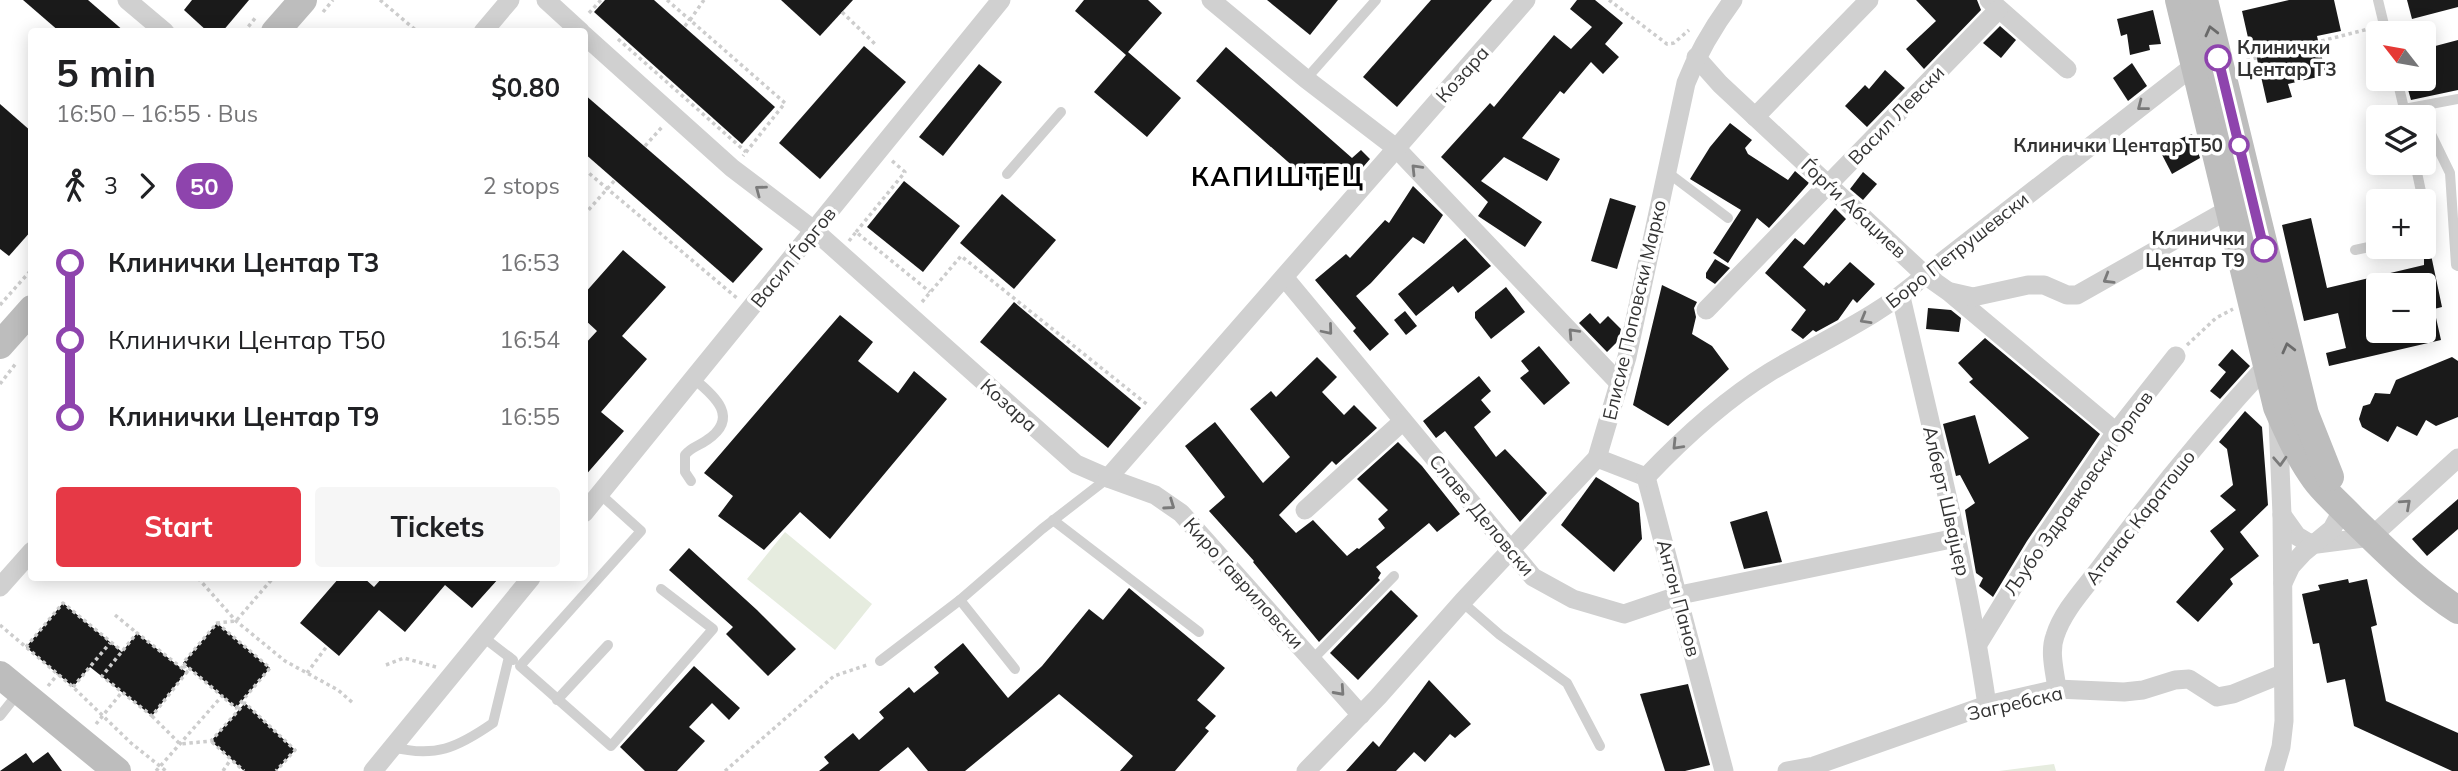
<!DOCTYPE html>
<meta charset="utf-8">
<style>
:root{--surface:#fff;--page:#f6f6f6;--text:#202124;--muted:#757577;--accent:#e63946}
body{margin:0;font-family:Mulish,sans-serif;background:var(--page);color:var(--text);height:100vh;display:flex;flex-direction:column;font-size:26px;white-space:nowrap}
*{box-sizing:border-box;margin:0}
p{font-size:23px;color:var(--muted)}
.icon{flex:none;width:38px;height:38px;fill:none;stroke:currentColor;stroke-width:2;stroke-linecap:round;stroke-linejoin:round}
.map{position:relative;flex:1;overflow:hidden}
.drawer{position:absolute;left:28px;top:28px;width:560px;height:553px;display:flex;flex-direction:column;background:var(--surface);border-radius:7px;box-shadow:0 4px 18px #0003}
.drawer>*{flex:none}
.badge{padding:0 14px;border-radius:23px;font-size:24px;line-height:46px}
.needle{width:46px;rotate:301deg}
.tools{position:absolute;left:2366px;top:21px;display:grid;gap:14px}
.tools a{display:grid;place-items:center;width:70px;height:70px;border-radius:7px;background:var(--surface);box-shadow:0 4px 18px #0003;font-size:35px}
.map>.badge{position:absolute;translate:-50% -50%;box-shadow:0 0 0 4px #fff}
.legs{display:flex;align-items:center;gap:10px;height:77px;padding:0 28px;font-size:23px}
.legs p{margin-inline-start:auto}
.overview{display:flex;align-items:center;justify-content:space-between;height:119px;padding:0 28px}
h1{font-size:38px;font-weight:700;line-height:52px}
.action{display:flex;gap:14px;margin-top:auto;padding:14px 28px}
.action a{flex:1;height:80px;border-radius:7px;background:var(--accent);color:#fff;font-size:28px;font-weight:700;line-height:80px;text-align:center}
.action a+a{background:var(--page);color:var(--text)}
ul{padding:0 28px;list-style:none}
li{display:flex;align-items:center;gap:24px;height:77px;font-size:26px}
li i{display:grid;place-items:center;width:10px;height:100%;margin:0 9px;background:currentColor}
li i::after{content:'';width:18px;height:18px;margin:-9px;border:5px solid;border-radius:50%;background:var(--surface)}
li p{margin-inline-start:auto}
li:first-child i{background:linear-gradient(#0000 50%,currentColor 0)}
li:last-child i{background:linear-gradient(currentColor 50%,#0000 0)}
.map>svg:first-child{display:block}
.green{fill:#e6ecdf}
.building{fill:#1a1a1a;fill-rule:evenodd}
.lines{fill:none;stroke-linecap:round;stroke-linejoin:round}
.path{stroke:#cdcdcd;stroke-width:3.5;stroke-dasharray:3.5 3.5;stroke-linecap:butt}
.lane{stroke:#d0d0d0;stroke-width:10}
.street{stroke:#d0d0d0;stroke-width:19}
.secondary{stroke:#bdbdbd;stroke-width:28}
.oneway{stroke:#6a6a6a}
.oneway2{stroke:#7a7a7a}
.line-1-casing{stroke:#fff;stroke-width:16}
.line-1{stroke:#8e44ad;stroke-width:10}
.stop-1-dot{fill:#fff;stroke:#8e44ad;stroke-width:3.5}
.labels{text-anchor:middle;stroke-width:7;stroke-linejoin:round;paint-order:stroke}
.stop-label{font-size:19px;font-weight:bold;fill:#333;stroke:#fff;text-anchor:end}
.street-label{font-size:19px;fill:#333;stroke:#fff}
.district-label{font-size:26px;font-weight:bold;letter-spacing:2px;fill:#000;stroke:#fff}
</style>
<div class="map">
<svg width="2458" height="771" viewBox="0 0 2458 771">
<rect width="100%" height="100%" fill="#fff"/>
<g class="green">
<path d="M785,532L872,604L835,650L747,579Z"/>
<path d="M2054,764L2056,771H1999Z"/>
</g>
<g class="building">
<path d="M23,0H88L125,32H60Z"/>
<path d="M192,0H249L222,32H208L184,10Z"/>
<path d="M605,0H654L775,107L742,144L594,12Z"/>
<path d="M781,0H853L820,36Z"/>
<path d="M1084,0H1148L1162,13L1128,52L1181,98L1147,137L1094,92L1126,55L1075,11Z"/>
<path d="M1267,0H1338L1310,35Z"/>
<path d="M1431,0H1492L1397,107L1363,77Z"/>
<path d="M1577,0H1595L1623,23L1605,44L1619,57L1603,74L1591,62L1564,94L1560,91L1522,138L1560,159L1547,181L1504,157L1481,181L1542,222L1525,247L1478,216L1488,202L1441,157L1490,103L1494,107L1554,35L1571,49L1592,27L1570,9Z"/>
<path d="M1916,0H1977L1981,10L1924,69L1906,49L1936,21Z"/>
<path d="M2289,0H2334L2341,31L2317,36L2326,75L2288,84L2292,97L2267,103L2255,50L2251,51L2242,11Z"/>
<path d="M2407,0H2458V7L2412,19Z"/>
<path d="M2153,10L2161,44L2149,45L2150,50L2130,55L2127,34L2121,36L2117,19Z"/>
<path d="M2000,26L2016,40L2001,58L1983,43Z"/>
<path d="M2458,40V90L2411,100L2405,79H2424V49Z"/>
<path d="M864,46L906,82L820,179L779,143Z"/>
<path d="M1226,47L1352,158L1361,150L1370,159L1351,181L1340,170L1321,191L1196,81Z"/>
<path d="M2132,63L2147,86L2128,101L2113,78Z"/>
<path d="M979,64L1002,82L943,156L919,137Z"/>
<path d="M1885,70L1905,88L1867,127L1845,106L1865,85L1869,89Z"/>
<path d="M584,94L763,249L733,283L584,153Z"/>
<path d="M0,104L32,132V230L9,256L0,249Z"/>
<path d="M1730,123L1752,140L1745,148L1748,154L1788,180L1795,171L1809,183L1769,228L1757,218L1728,263L1713,253L1741,210L1690,179L1710,147Z"/>
<path d="M2192,134L2200,158L2172,174L2158,147Z"/>
<path d="M1863,172L1877,184L1863,200L1850,189Z"/>
<path d="M904,181L960,226L923,272L867,227Z"/>
<path d="M1413,186L1443,215L1424,244L1413,237L1371,283L1356,296L1389,334L1370,351L1353,331L1356,328L1315,280L1346,254L1350,258L1385,220L1389,223Z"/>
<path d="M1002,194L1056,240L1014,289L960,243Z"/>
<path d="M1610,198L1636,206L1617,269L1591,261Z"/>
<path d="M1835,208L1846,219L1803,267L1824,286L1826,282L1829,284L1850,262L1875,284L1857,303L1853,299L1838,320L1816,332L1813,330L1803,339L1791,330L1806,310L1765,273L1795,238L1804,245Z"/>
<path d="M2311,218L2327,288L2424,265V250H2430L2442,307L2434,309L2441,340L2329,366L2326,353L2346,348L2338,313L2304,321L2282,225ZM2378,285H2424V331L2378,341Z"/>
<path d="M1465,238L1491,266L1458,293L1453,286L1416,316L1398,294Z"/>
<path d="M623,250L666,287L622,336L647,359L601,412L624,431L584,477V345L597,331L584,319V294Z"/>
<path d="M1715,259L1730,268L1715,284L1706,278V273Z"/>
<path d="M1662,285L1697,302L1694,308L1696,317L1692,334L1712,346L1729,369L1668,426L1633,405Z"/>
<path d="M1506,287L1525,312L1491,339L1475,318V312Z"/>
<path d="M1014,302L1141,408L1108,448L980,342Z"/>
<path d="M1928,308L1951,310L1961,318L1959,332L1926,329Z"/>
<path d="M1405,311L1417,326L1406,335L1394,320Z"/>
<path d="M1590,313L1600,324L1608,316L1621,329L1618,341L1607,352L1579,323Z"/>
<path d="M840,315L873,342L858,361L898,393L914,371L947,399L830,539L800,512L764,550L718,516L733,496L704,473Z"/>
<path d="M1985,338L2100,434L2027,541L1993,597L1979,586L1983,578L1976,573L1965,510L1975,503L1960,475L1956,476L1943,424L1975,415L1989,464L2029,438L1969,382L1973,379L1958,363Z"/>
<path d="M1539,346L1570,383L1544,405L1520,378L1529,371L1521,361Z"/>
<path d="M2232,349L2250,366L2220,399L2210,391L2226,372L2218,365Z"/>
<path d="M1317,357L1337,377L1322,392L1344,415L1354,405L1377,428L1336,465L1332,461L1279,515L1296,533L1313,520L1347,556L1357,548L1359,549L1385,528L1378,519L1388,510L1357,479L1398,442L1422,466L1460,514L1437,532L1429,523L1376,567L1381,573L1378,578L1380,580L1319,642L1253,562L1254,561L1209,511L1225,497L1185,446L1215,422L1263,483L1290,457L1250,409L1271,391L1276,397Z"/>
<path d="M2452,357L2458,361V417L2436,426L2426,420L2417,436L2397,426L2388,442L2362,427L2359,419L2363,406L2370,404L2375,393L2390,394L2396,380Z"/>
<path d="M1479,376L1491,391L1481,400L1491,412L1474,427L1496,457L1505,449L1547,493L1520,522L1445,431L1436,438L1423,421Z"/>
<path d="M2245,411L2262,427L2268,505L2240,532L2259,556L2230,579L2233,584L2198,622L2176,602L2224,549L2210,531L2236,510L2220,496L2233,485L2227,449L2219,442Z"/>
<path d="M1596,477L1639,503L1642,539L1614,572L1561,525Z"/>
<path d="M2458,499V529L2427,556L2412,539Z"/>
<path d="M1767,511L1782,562L1744,569L1730,522Z"/>
<path d="M689,548L757,610L796,649L768,676L726,634L733,627L669,570Z"/>
<path d="M339,578H364L374,587L382,578H499L472,608L445,585L405,632L379,610L339,656L300,623Z"/>
<path d="M2348,579L2349,583L2367,579L2377,625L2371,627L2386,701L2458,733V771H2452L2354,726L2345,679L2327,683L2319,643L2313,644L2302,594L2320,590L2318,585Z"/>
<path d="M1129,588L1225,668L1197,700L1216,716L1205,728L1209,731L1175,771H1120L1133,756L1059,694L965,771H928L908,747L879,771H819L829,763L824,757L853,733L859,740L884,718L879,712L909,687L914,693L939,673L934,667L963,643L1008,698L1042,666L1089,609L1103,620Z"/>
<path d="M1391,590L1418,616L1358,680L1330,653Z"/>
<path d="M63,603L122,652L137,633L186,672L152,716L90,667L73,687L26,647Z"/>
<path d="M217,623L270,668L236,708L183,663Z"/>
<path d="M694,666L740,708L729,720L712,703L689,727L705,741L677,771H645L620,747Z"/>
<path d="M1429,680L1471,724L1455,738L1450,734L1425,762L1414,752L1396,771H1346L1373,741L1379,747Z"/>
<path d="M1688,684L1710,765L1685,771H1665L1640,694Z"/>
<path d="M245,703L295,750L276,771H244L211,741Z"/>
<path d="M48,752L62,771H0L26,753L33,763Z"/>
</g>
<g class="lines">
<g class="path">
<path d="M380,0L418,32"/>
<path d="M667,0L690,20L684,27"/>
<path d="M704,0L690,20L785,103L743,156"/>
<path d="M1609,0L1667,44L1674,43L1689,30"/>
<path d="M323,12L333,0"/>
<path d="M842,12L876,45"/>
<path d="M589,13L601,0"/>
<path d="M244,32L256,17"/>
<path d="M618,39L746,152"/>
<path d="M2240,62L2372,28"/>
<path d="M645,146L662,127"/>
<path d="M584,169L738,299"/>
<path d="M584,215L615,180"/>
<path d="M856,232L905,172L891,160"/>
<path d="M849,241L856,232L930,292"/>
<path d="M922,302L961,256L1149,406"/>
<path d="M0,305L32,269"/>
<path d="M2187,345L2216,318L2233,309"/>
<path d="M0,384L17,362"/>
<path d="M198,578L236,621L285,661L338,690L353,703"/>
<path d="M115,615L137,633"/>
<path d="M217,623L270,668L236,708L222,696"/>
<path d="M0,625L73,687L131,743L166,771"/>
<path d="M26,647L63,603L122,651"/>
<path d="M184,665L187,672L152,716L102,676L137,633L187,672"/>
<path d="M386,665L404,658L436,667"/>
<path d="M307,673L327,646"/>
<path d="M48,686L58,674"/>
<path d="M73,687L110,643"/>
<path d="M152,716L180,744L211,741L245,703L295,750L276,771"/>
<path d="M96,724L122,692"/>
<path d="M212,742L244,771"/>
<path d="M156,771L222,696L183,663L217,623L236,621L273,578"/>
<path d="M223,771L231,759"/>
<path d="M725,771L834,676L867,665"/>
</g>
<g class="lane">
<path d="M2378,0L2386,33"/>
<path d="M1306,79L1376,0"/>
<path d="M2397,79L2406,117"/>
<path d="M2404,109L2458,99"/>
<path d="M2424,126L2429,130L2450,173L2456,265L2458,266"/>
<path d="M2415,163L2423,201"/>
<path d="M1667,172L1728,218"/>
<path d="M1007,174L1061,112"/>
<path d="M2424,206L2429,233L2424,234"/>
<path d="M2355,250L2378,245"/>
<path d="M691,481L685,472V455C691,447 699,446 707,440C740,418 715,396 694,379"/>
<path d="M600,494L641,531L520,666L611,746L713,629L661,589"/>
<path d="M1053,520L1199,632"/>
<path d="M960,600L1015,669"/>
<path d="M1462,602L1500,635L1567,683L1600,746"/>
<path d="M483,637L513,660"/>
<path d="M1312,660L1394,576"/>
<path d="M880,661L960,600L1042,529L1108,478"/>
<path d="M557,700L608,645"/>
<path d="M0,716L19,692"/>
<path d="M392,747C435,758 457,748 493,723L509,657"/>
</g>
<g class="street">
<path d="M127,0L165,32"/>
<path d="M546,0L581,32"/>
<path d="M1211,0L1306,79L1396,148L1619,383"/>
<path d="M1989,0L2067,69"/>
<path d="M483,32L510,0"/>
<path d="M584,35L732,168L815,231L1076,464L1108,478L1155,495L1181,513L1361,715"/>
<path d="M1696,57L1720,84L1925,275L1949,292L2116,432"/>
<path d="M1755,117L1869,0"/>
<path d="M1284,277L1533,577L1573,599L1624,614L1680,595L1956,538"/>
<path d="M1951,292L1973,297L2028,285H2044L2067,295H2077L2231,208"/>
<path d="M1901,297C1932,432 1967,568 1987,705"/>
<path d="M1706,310L1998,10"/>
<path d="M1597,458L1646,477L1724,771"/>
<path d="M1646,477C1684,437 1723,401 1770,372C1823,340 1879,317 1925,275L2196,64"/>
<path d="M1108,478L1526,0"/>
<path d="M1305,510L1403,421"/>
<path d="M584,513L1001,0"/>
<path d="M2282,515L2297,536L2307,542L2317,544L2371,537L2458,458"/>
<path d="M2283,583L2291,566L2303,553L2332,529L2343,509"/>
<path d="M0,587L32,551"/>
<path d="M1978,644L2037,548L2116,432L2176,356"/>
<path d="M2057,689C2055,672 2049,652 2055,636C2063,610 2086,587 2102,565C2154,495 2209,428 2268,364"/>
<path d="M373,771L531,578"/>
<path d="M1306,771L1378,697L1462,602L1597,458L1627,357L1686,83C1698,52 1713,27 1733,0"/>
<path d="M1787,771L1814,766L1987,705L2057,689L2124,692L2143,690L2175,680L2189,679L2217,697L2233,694L2282,674"/>
<path d="M2274,771L2281,747L2284,721L2282,515L2278,419"/>
</g>
<g class="secondary">
<path d="M2179,0L2277,407C2288,432 2299,457 2315,479C2325,493 2340,505 2352,518C2385,550 2419,585 2458,610"/>
<path d="M2204,0L2305,414L2330,477"/>
<path d="M275,32L303,0"/>
<path d="M0,345L32,309"/>
<path d="M0,675L117,771"/>
</g>
</g>
<defs><path id="oneway-chevron" d="M-2-3.5L2.5 0L-2 3.5" fill="none" stroke-width="1.6" stroke-linecap="round" stroke-linejoin="round" transform="scale(1.75)"/></defs>
<g class="oneway">
<use href="#oneway-chevron" transform="translate(2211 31) rotate(-104)"/>
<use href="#oneway-chevron" transform="translate(2288 348) rotate(-104)"/>
</g>
<g class="oneway2">
<use href="#oneway-chevron" transform="translate(2142 106) rotate(142)"/>
<use href="#oneway-chevron" transform="translate(1416 169) rotate(-134)"/>
<use href="#oneway-chevron" transform="translate(760 190) rotate(-143)"/>
<use href="#oneway-chevron" transform="translate(2108 279) rotate(149)"/>
<use href="#oneway-chevron" transform="translate(1865 319) rotate(150)"/>
<use href="#oneway-chevron" transform="translate(1328 330) rotate(50)"/>
<use href="#oneway-chevron" transform="translate(1573 333) rotate(-133)"/>
<use href="#oneway-chevron" transform="translate(1677 445) rotate(134)"/>
<use href="#oneway-chevron" transform="translate(2280 461) rotate(87)"/>
<use href="#oneway-chevron" transform="translate(2406 504) rotate(-42)"/>
<use href="#oneway-chevron" transform="translate(1170 505) rotate(35)"/>
<use href="#oneway-chevron" transform="translate(1340 691) rotate(48)"/>
</g>
<g class="lines">
<defs>
<path id="line-1" d="M2218,58L2264,249"/>
</defs>
<use href="#line-1" class="line-1-casing"/>
<use href="#line-1" class="line-1"/>
</g>
<g class="stop-1-dot">
<circle cx="2218" cy="58" r="12"/>
<circle cx="2239" cy="145" r="9"/>
<circle cx="2264" cy="249" r="12"/>
</g>
<g class="labels">
<g class="stop-label">
<text x="2237" y="54" text-anchor="start">Клинички<tspan x="2237" dy="22">Центар Т3</tspan></text>
<text x="2223" y="152">Клинички Центар Т50</text>
<text x="2245" y="245">Клинички<tspan x="2245" dy="22">Центар Т9</tspan></text>
</g>
<g class="street-label">
<text transform="translate(1462 74) rotate(-48)" y="7">Козара</text>
<text transform="translate(1896 115) rotate(-46)" y="7">Васил Левски</text>
<text transform="translate(1854 208) rotate(43)" y="7">Ѓорѓи Абаџиев</text>
<text transform="translate(1957 250) rotate(-38)" y="7">Боро Петрушевски</text>
<text transform="translate(793 257) rotate(-51)" y="7">Васил Ѓоргов</text>
<text transform="translate(1634 310) rotate(-77)" y="7">Елисие Поповски Марко</text>
<text transform="translate(1009 405) rotate(42)" y="7">Козара</text>
<text transform="translate(2078 493) rotate(-55)" y="7">Љубо Здравковски Орлов</text>
<text transform="translate(1947 501) rotate(77)" y="7">Алберт Швајцер</text>
<text transform="translate(1482 515) rotate(50)" y="7">Славе Деловски</text>
<text transform="translate(2140 517) rotate(-52)" y="7">Атанас Каратошо</text>
<text transform="translate(1244 583) rotate(48)" y="7">Киро Гавриловски</text>
<text transform="translate(1679 598) rotate(75)" y="7">Антон Панов</text>
<text transform="translate(2015 703) rotate(-13)" y="7">Загребска</text>
</g>
<g class="district-label">
<text x="1278" y="186">КАПИШТЕЦ</text>
</g>
</g>
</svg>
<div class="tools">
<a><svg class="needle" viewBox="-14 -14 28 28"><path d="M0-13l5 13h-10z" fill="#e53935"/><path d="M0 13l5-13h-10z" fill="#757577"/></svg></a>
<a><svg class="icon" aria-label="layers" viewBox="0 0 24 24"><path d="M12 4l9 5-9 5-9-5zM3 14l9 5 9-5"/></svg></a>
<a>+</a>
<a>−</a>
</div>
<section class="drawer">
<div class="overview"><div><h1>5 min</h1><p>16:50 – 16:55 · Bus</p></div><b>$0.80</b></div>
<div class="legs"><svg class="icon" aria-label="walk" viewBox="0 0 24 24"><circle cx="13" cy="4" r="2"/><path d="M13 8l-2 6 4 7M11 14l-3 7M7 12l3-4h3l4 4"/></svg>3<svg class="icon" aria-label="forward" viewBox="0 0 24 24"><path d="M9 5l7 7-7 7"/></svg><b class="badge" style="background:#8e44ad;color:#fff">50</b><p>2 stops</p></div>
<ul>
<li><i style="color:#8e44ad"></i><b>Клинички Центар Т3</b><p>16:53</p></li>
<li><i style="color:#8e44ad"></i><span>Клинички Центар Т50</span><p>16:54</p></li>
<li><i style="color:#8e44ad"></i><b>Клинички Центар Т9</b><p>16:55</p></li>
</ul>
<div class="action"><a>Start</a><a>Tickets</a></div>
</section>
</div>
